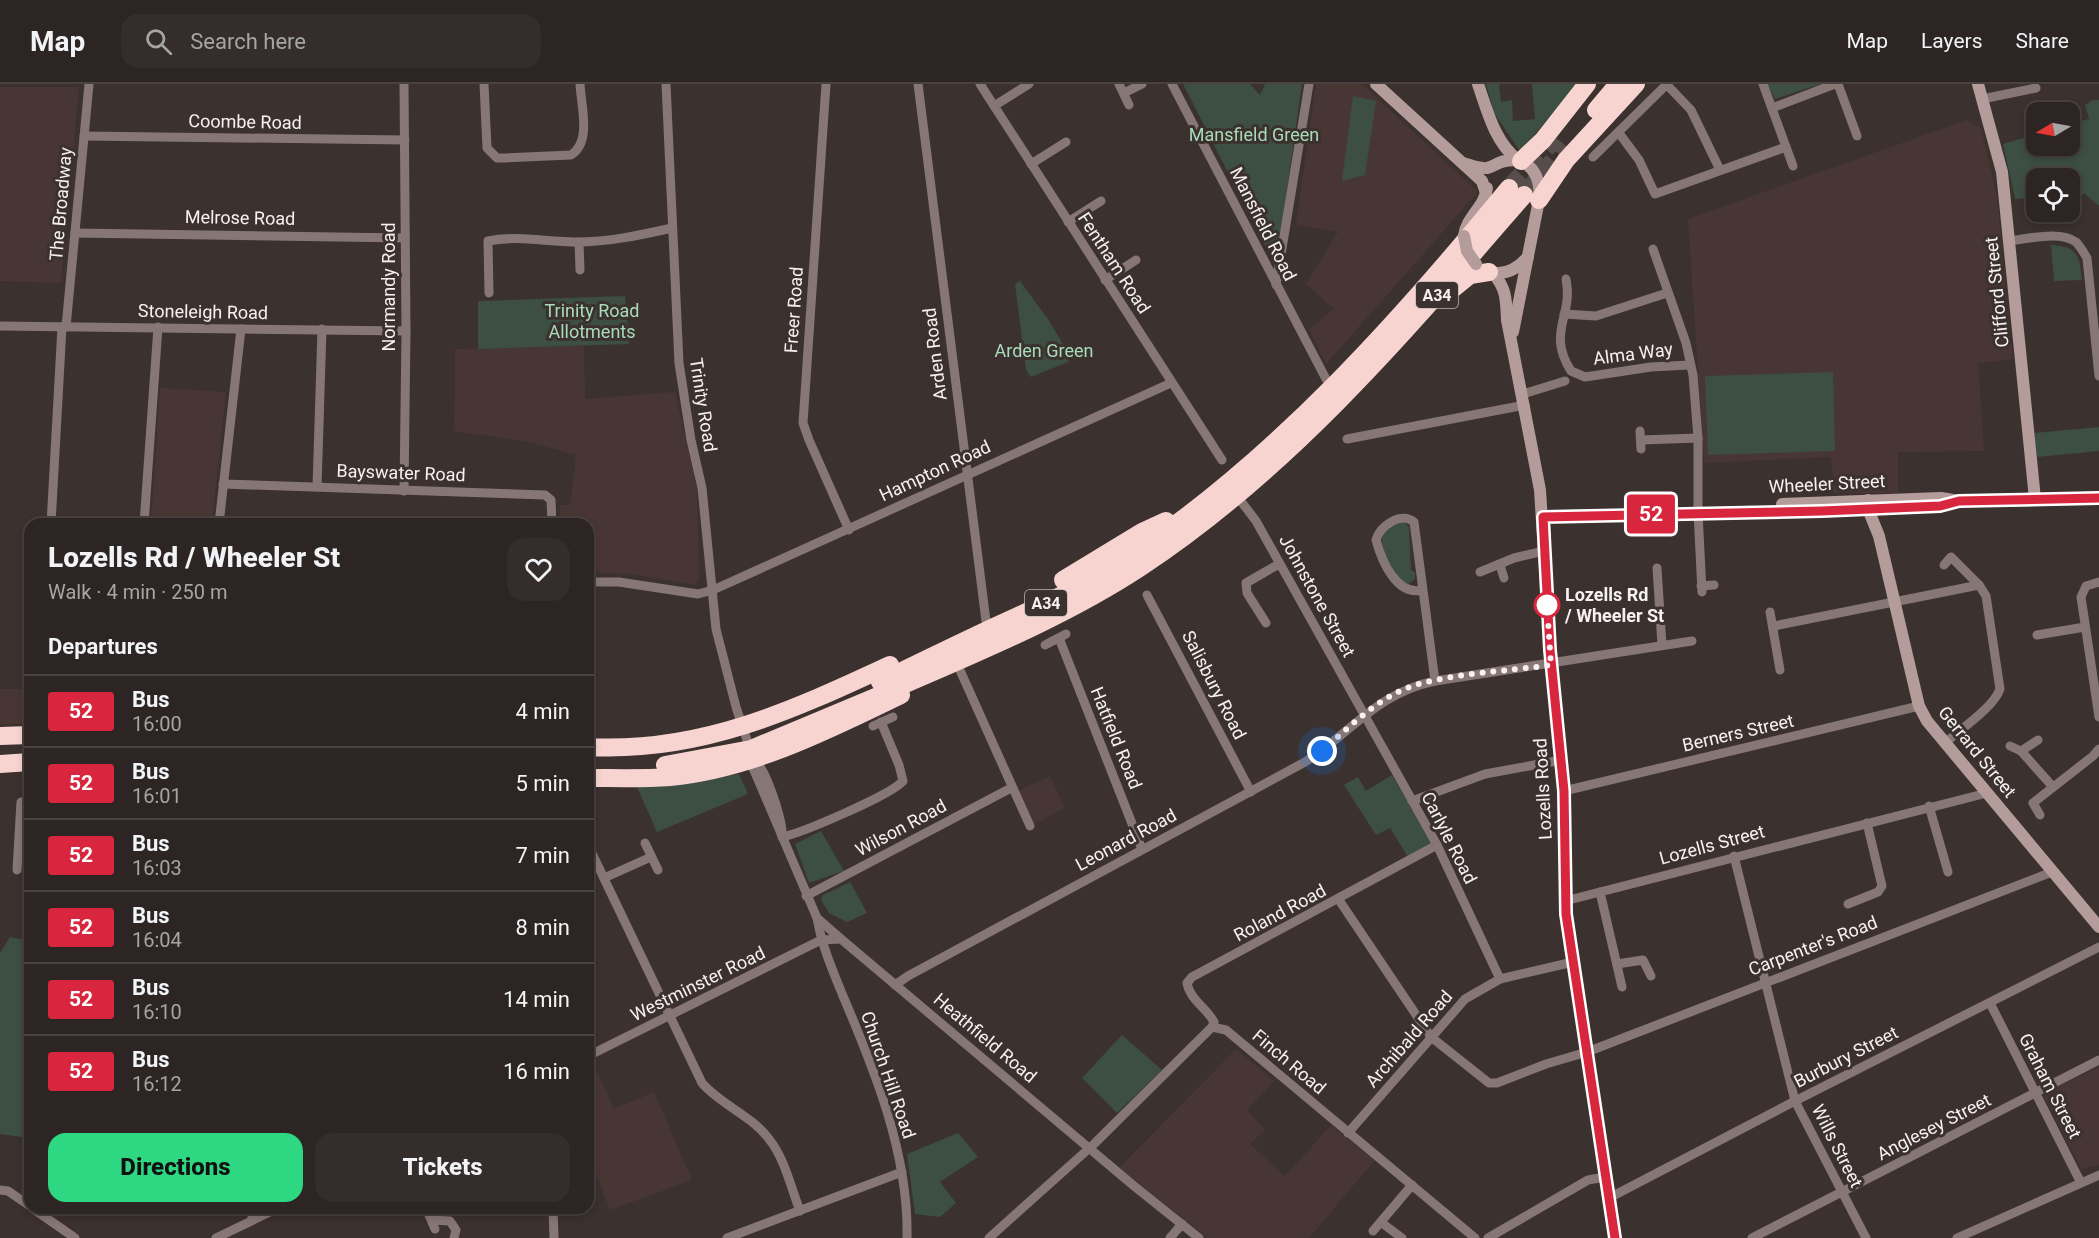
<!DOCTYPE html>
<meta charset="utf-8">
<style>
:root{--surface:#2c2523;--page:#342d2b;--text:#f1f3f6;--muted:#a6a5a6;--line:#484241;--accent:#2ed883}
body{margin:0;font-family:Roboto,sans-serif;background:var(--page);color:var(--text);height:100vh;display:flex;flex-direction:column;font-size:22px;white-space:nowrap}
*{box-sizing:border-box;margin:0}
p{font-size:20px;color:var(--muted)}
.icon{flex:none;width:33px;height:33px;fill:none;stroke:currentColor;stroke-width:2;stroke-linecap:round;stroke-linejoin:round}
.map{position:relative;flex:1;overflow:hidden}
.side{position:absolute;left:24px;top:434px;width:570px;height:696px;display:flex;flex-direction:column;background:var(--surface);border-radius:18px;box-shadow:0 3px 9px #0003,0 0 0 2px var(--line)}
.side>*{flex:none}
.badge{padding:0 12px;border-radius:4px;font-size:21px;line-height:39px}
.needle{width:39px;rotate:260deg}
.controls{position:absolute;left:2026px;top:18px;display:grid;gap:12px}
.controls a{display:grid;place-items:center;width:54px;height:54px;border-radius:12px;background:var(--surface);box-shadow:0 3px 9px #0003,0 0 0 2px var(--line);font-size:30px}
.you{position:absolute;width:30px;height:30px;margin:-15px;border:4px solid #fff;border-radius:50%;background:#1a73e8;box-shadow:0 0 0 9px #1a73e833}
.map>.badge{position:absolute;translate:-50% -50%;box-shadow:0 0 0 3px #fff}
h2{padding:0 24px;font-size:22px;line-height:54px}
.round{display:grid;place-items:center;flex:none;width:63px;height:63px;border-radius:18px;background:var(--page)}
.headline{display:flex;align-items:center;justify-content:space-between;height:102px;padding:0 24px}
h1{font-size:28px;font-weight:800;line-height:45px}
.primary-button{display:flex;gap:12px;margin-top:auto;padding:12px 24px}
.primary-button a{flex:1;height:69px;border-radius:18px;background:var(--accent);color:#111;font-size:24px;font-weight:800;line-height:69px;text-align:center}
.primary-button a+a{background:var(--page);color:var(--text)}
ul{padding:0;list-style:none}
li{display:flex;align-items:center;gap:18px;height:72px;padding:0 24px;border-top:2px solid var(--line)}
li div{flex:1}
li b{display:block;font-size:22px}
li em{font-style:normal}
li .badge{min-width:66px;font-weight:700;text-align:center}
header{display:flex;align-items:center;gap:36px;box-sizing:border-box;height:84px;padding:0 30px;background:var(--surface);border-bottom:2px solid var(--line)}
header strong{font-size:28px}
nav{display:flex;gap:33px;margin-inline-start:auto;font-size:21px}
.search{width:420px;height:54px;background:var(--page);display:flex;align-items:center;gap:15px;box-sizing:border-box;padding:0 21px;border-radius:18px;color:var(--muted);font-size:22px}
.map>svg:first-child{display:block}
.built{fill:#483635}
.green{fill:#3d4e42}
.lines{fill:none;stroke-linecap:round;stroke-linejoin:round}
.highway-tunnel{stroke:#574e4c;stroke-width:18;stroke-dasharray:18 9;stroke-linecap:butt}
.street{stroke:#867775;stroke-width:9}
.secondary{stroke:#b49c9a;stroke-width:12}
.highway{stroke:#f8d4d0;stroke-width:18}
.secondary-bridge{stroke:#b49c9a;stroke-width:12}
.highway-bridge{stroke:#f8d4d0;stroke-width:18}
.line-casing{stroke:#fff;stroke-width:14}
.line{stroke:#d7263d;stroke-width:9}
.walk{stroke:#f8f1f1;stroke-width:6;stroke-dasharray:0 10.8}
.stop-dot{fill:#fff;stroke:#d7263d;stroke-width:3}
.labels{text-anchor:middle;stroke-width:6;stroke-linejoin:round;paint-order:stroke}
.shield{fill:#3b312f;stroke:#bfb7b7;stroke-width:1.5}
.shield-label{font-size:16px;font-weight:bold;fill:#f8f1f1}
.street-label{font-size:18px;fill:#f8f1f1;stroke:#3b312f}
.park-label{font-size:18px;fill:#a8dbb9;stroke:#3b312f}
.stop-label{font-size:18px;font-weight:bold;fill:#f8f1f1;stroke:#3b312f;text-anchor:start}
</style>
<header>
<strong>Map</strong>
<div class="search"><svg class="icon" aria-label="search" viewBox="0 0 24 24"><circle cx="10" cy="10" r="6"/><path d="M15 15l6 6"/></svg>Search here</div>
<nav><a>Map</a><a>Layers</a><a>Share</a></nav>
</header>
<div class="map">
<svg width="2099" height="1154" viewBox="0 0 2099 1154">
<rect width="100%" height="100%" fill="#3b312f"/>
<g class="built">
<path d="M1316,0H1362L1478,108L1326,280L1309,245L1334,225L1306,200L1338,148L1296,140Z"/>
<path d="M0,3H79L61,199L0,197Z"/>
<path d="M1967,36L1981,44L1997,113L2013,275L1978,279L1984,367L1898,368V409H1834L1831,373L1704,379L1688,135Z"/>
<path d="M584,262L585,315L675,308L697,405L699,495L695,501L630,490L588,488V440L560,439V421H570L576,371L528,358L454,347L455,265Z"/>
<path d="M160,304L226,308L212,439H151Z"/>
<rect x="0" y="605" width="30" height="35"/>
<path d="M1050,692L1065,724L1033,741L1018,707Z"/>
<path d="M1236,965L1274,997L1247,1026L1265,1046L1250,1060L1285,1092L1331,1041L1375,1076L1309,1154H1207L1119,1084Z"/>
<path d="M593,978L614,1025L654,1008L692,1096L610,1126L588,1070V981Z"/>
<path d="M2099,983V1081L2081,1085L2043,1010Z"/>
</g>
<g class="green">
<path d="M1183,0H1250L1260,11L1265,0H1302L1276,183Z"/>
<path d="M1486,0H1499L1501,18L1512,16L1513,37L1535,35L1532,0H1578L1520,67L1494,29Z"/>
<path d="M1767,0H1821L1775,15Z"/>
<path d="M1353,12L1376,17L1365,91L1342,97Z"/>
<path d="M2093,16H2099V122L2084,109L2070,126V94H2037V113L2015,115L2003,60L2037,50V62H2070V40L2089,35L2085,21Z"/>
<path d="M2051,161C2078,163 2079,170 2082,196L2054,197Z"/>
<path d="M1020,197L1050,238L1069,271L1068,278L1031,293L1026,286L1015,200Z"/>
<path d="M625,212L629,260L478,265V217Z"/>
<path d="M1833,288L1835,367L1708,371L1705,292Z"/>
<path d="M2099,343V367L2037,373L2034,349Z"/>
<path d="M1404,437L1409,443L1411,486L1415,488V495L1407,501L1402,499C1394,484 1377,465 1383,447Z"/>
<path d="M739,690L748,710L657,748L637,703Z"/>
<path d="M1392,691L1432,761L1408,773L1390,744L1376,751L1344,701L1358,693L1366,707Z"/>
<path d="M821,747L844,787L809,799L795,760Z"/>
<path d="M850,798L867,829L847,838L829,829L821,816L823,811Z"/>
<path d="M10,853L30,857V1054L0,1050V869Z"/>
<path d="M1122,951L1162,986L1117,1029L1082,994Z"/>
<path d="M958,1049L978,1073L940,1098L956,1119L940,1133L915,1130L907,1070Z"/>
</g>
<g class="lines">
<g class="highway-tunnel">
<path d="M1509,104L1556,54"/>
<path d="M1524,111L1566,62"/>
</g>
<g class="street">
<path d="M484,0L487,64L497,74H505L571,71C592,58 581,22 580,0"/>
<path d="M666,0L679,279L691,356L702,404L716,545L736,623L753,674V684L817,834L841,855L1134,1102L1199,1154"/>
<path d="M826,0L803,339L809,356L849,446"/>
<path d="M918,0L986,537"/>
<path d="M980,0L1222,376"/>
<path d="M1119,0L1129,21"/>
<path d="M1172,0L1326,295"/>
<path d="M1763,0L1793,82"/>
<path d="M1838,0L1857,52"/>
<path d="M1667,1L1691,26L1720,86"/>
<path d="M1124,9L1142,0"/>
<path d="M1982,15L2036,4"/>
<path d="M994,22L1029,0"/>
<path d="M1772,24L1835,0"/>
<path d="M1619,49L1639,76L1655,110L1786,63"/>
<path d="M84,52L405,56"/>
<path d="M1593,73L1667,0"/>
<path d="M1031,80L1066,58"/>
<path d="M1068,138L1101,117"/>
<path d="M75,149L405,154"/>
<path d="M2009,157C2028,155 2060,146 2076,158C2080,162 2084,169 2087,174L2099,292"/>
<path d="M579,158L580,186"/>
<path d="M1653,165L1686,259L1693,291L1698,354V428L1702,508"/>
<path d="M1566,195C1574,231 1546,248 1571,287L1585,293L1651,283L1689,281"/>
<path d="M1105,196L1136,176"/>
<path d="M1276,201L1309,0"/>
<path d="M489,209L488,157C517,151 546,158 576,158C609,158 641,151 672,144"/>
<path d="M1564,230L1596,232L1667,209"/>
<path d="M0,242L406,247"/>
<path d="M66,243L89,0"/>
<path d="M1523,310L1565,297"/>
<path d="M1640,347L1641,365"/>
<path d="M1347,355L1525,321"/>
<path d="M1641,356L1698,354"/>
<path d="M223,400L545,411L551,416L552,440"/>
<path d="M317,403L322,245"/>
<path d="M404,407L406,247L404,0"/>
<path d="M1237,412L1256,437L1437,761L1500,895"/>
<path d="M51,440L62,243"/>
<path d="M144,440L158,243"/>
<path d="M219,440L241,245"/>
<path d="M1500,481L1504,494"/>
<path d="M1944,481L1951,473L1979,501L1986,512L2000,605C1994,623 1961,645 1945,659"/>
<path d="M1657,484L1662,561"/>
<path d="M1480,488L1514,474L1544,467"/>
<path d="M588,498H619L698,510L713,506L1171,299"/>
<path d="M2099,498L2086,502L2081,513L2099,633"/>
<path d="M1701,502L1714,501"/>
<path d="M1422,506C1397,512 1382,478 1376,456C1380,442 1401,427 1414,438L1435,597"/>
<path d="M1147,511L1251,708"/>
<path d="M1770,528L1780,586"/>
<path d="M1266,539L1247,509L1246,499L1279,480"/>
<path d="M1774,542L1979,501"/>
<path d="M2037,551L2085,543"/>
<path d="M1059,554L1142,765"/>
<path d="M1045,561L1066,550"/>
<path d="M959,584L1030,742"/>
<path d="M873,642L893,633"/>
<path d="M2010,662L2021,667L2053,703"/>
<path d="M2021,667L2038,656"/>
<path d="M753,674C766,684 780,730 782,746"/>
<path d="M1564,707L1919,622"/>
<path d="M1412,717L1485,690L1562,676"/>
<path d="M1929,722L1948,788"/>
<path d="M2040,731L2033,719L2093,672L2099,665"/>
<path d="M782,753C802,749 891,711 903,697L899,681L881,638"/>
<path d="M645,759L658,786"/>
<path d="M588,761L702,999C721,1021 751,1031 769,1055C785,1075 791,1104 800,1127"/>
<path d="M1734,772L1795,1017L1866,1154"/>
<path d="M17,786L21,718"/>
<path d="M604,794L651,773"/>
<path d="M1600,808L1622,903"/>
<path d="M806,812L1011,704"/>
<path d="M1339,816L1431,953L1489,999H1497L1546,980L1587,968L2052,788"/>
<path d="M1565,817L1987,709"/>
<path d="M1848,820L1878,808L1882,802L1867,739"/>
<path d="M817,834C822,862 832,885 843,912C875,987 909,1071 907,1154"/>
<path d="M1617,880L1643,876L1651,892"/>
<path d="M895,901L908,892L1305,678C1352,648 1377,609 1435,597L1692,557"/>
<path d="M1990,919L2081,1099"/>
<path d="M1212,943L1214,938C1207,924 1190,916 1187,899L1192,893L1437,761"/>
<path d="M1212,943L1226,946L1475,1154"/>
<path d="M588,972L821,856L841,855"/>
<path d="M1348,1049L1465,915L1500,895L1573,878"/>
<path d="M0,1106L8,1107L30,1122"/>
<path d="M1609,1114L1795,1017L2099,863"/>
<path d="M32,1124L75,1154"/>
<path d="M250,1124L253,1136"/>
<path d="M426,1124L435,1145"/>
<path d="M553,1124L554,1154"/>
<path d="M432,1136L450,1137L456,1146L454,1154"/>
<path d="M1382,1139L1402,1154"/>
<path d="M1373,1147L1412,1101"/>
<path d="M216,1154L278,1124"/>
<path d="M727,1154L902,1088"/>
<path d="M989,1154L1094,1060L1212,943"/>
<path d="M1170,1154L1182,1140"/>
<path d="M1488,1154L1588,1096L1605,1093"/>
<path d="M1752,1154L2099,976"/>
<path d="M1957,1154L2099,1091"/>
</g>
<g class="secondary">
<path d="M1376,0L1482,97L1486,109"/>
<path d="M1478,0C1487,26 1495,59 1518,76"/>
<path d="M1978,0L2002,88L2035,415"/>
<path d="M1463,79C1470,81 1479,85 1487,84C1493,83 1498,78 1505,77C1530,72 1542,93 1539,116L1513,248"/>
<path d="M1464,152C1466,133 1485,123 1487,104"/>
<path d="M1491,188C1506,192 1518,184 1528,173"/>
<path d="M1493,189C1507,205 1506,217 1507,236L1540,406L1550,566L1564,707L1566,829L1615,1154"/>
<path d="M1868,416V425L1879,452L1919,622L1927,637L2099,843"/>
<path d="M1782,420L1941,414L1959,417H1997L2099,414"/>
<path d="M1543,433L1822,427L1940,422L1959,417"/>
</g>
<g class="highway">
<path d="M1596,26L1618,0"/>
<path d="M1521,77L1543,56L1587,0"/>
<path d="M1539,116L1566,76L1636,0"/>
<path d="M1454,204L1470,191L1489,188"/>
<path d="M1063,496L1142,448L1166,437"/>
<path d="M880,598C918,579 956,561 994,543C1042,521 1091,499 1134,470C1279,372 1399,238 1509,104"/>
<path d="M885,609C971,571 1062,535 1141,483C1291,384 1407,246 1524,111"/>
<path d="M0,652L30,651"/>
<path d="M588,663C700,669 791,627 890,581"/>
<path d="M0,680L30,678"/>
<path d="M588,694C615,694 643,695 670,693C752,685 829,646 901,611"/>
</g>
<path class="secondary-bridge" d="M1464,152L1467,167L1476,180"/>
<path class="highway-bridge" d="M665,681L751,665L885,609"/>
</g>
<g class="lines">
<defs>
<path id="line" d="M1615,1154L1566,830L1564,707L1550,566L1543,433L1822,427L1940,422L1959,417L2099,414"/>
</defs>
<use href="#line" class="line-casing"/>
<use href="#line" class="line"/>
<path class="walk" d="M1322,667C1347,645 1372,620 1402,606C1438,590 1510,587 1551,581L1547,521"/>
</g>
<circle class="stop-dot" cx="1547" cy="521" r="12"/>
<g class="labels">
<g class="shield">
<rect x="1416" y="198" width="42" height="26" rx="4.5"/>
<rect x="1025" y="506" width="42" height="26" rx="4.5"/>
</g>
<g class="shield-label">
<text x="1437" y="217">A34</text>
<text x="1046" y="525">A34</text>
</g>
<g class="street-label">
<text transform="translate(245 38) rotate(1)" y="6">Coombe Road</text>
<text transform="translate(61 120) rotate(-85)" y="6">The Broadway</text>
<text transform="translate(240 134) rotate(1)" y="6">Melrose Road</text>
<text transform="translate(1263 140) rotate(63)" y="6">Mansfield Road</text>
<text transform="translate(1114 179) rotate(57)" y="6">Fentham Road</text>
<text transform="translate(389 203) rotate(-90)" y="6">Normandy Road</text>
<text transform="translate(1997 208) rotate(-96)" y="6">Clifford Street</text>
<text transform="translate(794 226) rotate(-86)" y="6">Freer Road</text>
<text transform="translate(203 228) rotate(1)" y="6">Stoneleigh Road</text>
<text transform="translate(935 270) rotate(-97)" y="6">Arden Road</text>
<text transform="translate(1633 270) rotate(-7)" y="6">Alma Way</text>
<text transform="translate(703 321) rotate(81)" y="6">Trinity Road</text>
<text transform="translate(935 387) rotate(-25)" y="6">Hampton Road</text>
<text transform="translate(401 389) rotate(2)" y="6">Bayswater Road</text>
<text transform="translate(1827 400) rotate(-3)" y="6">Wheeler Street</text>
<text transform="translate(1317 512) rotate(61)" y="6">Johnstone Street</text>
<text transform="translate(1214 601) rotate(63)" y="6">Salisbury Road</text>
<text transform="translate(1738 649) rotate(-13)" y="6">Berners Street</text>
<text transform="translate(1116 654) rotate(68)" y="6">Hatfield Road</text>
<text transform="translate(1977 668) rotate(51)" y="6">Gerrard Street</text>
<text transform="translate(1543 705) rotate(-93)" y="6">Lozells Road</text>
<text transform="translate(901 744) rotate(-28)" y="6">Wilson Road</text>
<text transform="translate(1449 754) rotate(63)" y="6">Carlyle Road</text>
<text transform="translate(1126 756) rotate(-28)" y="6">Leonard Road</text>
<text transform="translate(1712 761) rotate(-15)" y="6">Lozells Street</text>
<text transform="translate(1280 829) rotate(-28)" y="6">Roland Road</text>
<text transform="translate(1813 862) rotate(-21)" y="6">Carpenter's Road</text>
<text transform="translate(698 900) rotate(-26)" y="6">Westminster Road</text>
<text transform="translate(985 954) rotate(40)" y="6">Heathfield Road</text>
<text transform="translate(1409 955) rotate(-49)" y="6">Archibald Road</text>
<text transform="translate(1846 973) rotate(-27)" y="6">Burbury Street</text>
<text transform="translate(1289 978) rotate(40)" y="6">Finch Road</text>
<text transform="translate(888 991) rotate(71)" y="6">Church Hill Road</text>
<text transform="translate(2050 1002) rotate(63)" y="6">Graham Street</text>
<text transform="translate(1934 1043) rotate(-27)" y="6">Anglesey Street</text>
<text transform="translate(1837 1062) rotate(63)" y="6">Wills Street</text>
</g>
<g class="park-label">
<text x="1254" y="57">Mansfield Green</text>
<text x="592" y="233">Trinity Road<tspan x="592" dy="21">Allotments</tspan></text>
<text x="1044" y="273">Arden Green</text>
</g>
<g class="stop-label">
<text x="1565" y="517">Lozells Rd<tspan x="1565" dy="21">/ Wheeler St</tspan></text>
</g>
</g>
</svg>
<div class="controls">
<a><svg class="needle" viewBox="-14 -14 28 28"><path d="M0-13l5 13h-10z" fill="#e53935"/><path d="M0 13l5-13h-10z" fill="#a6a5a6"/></svg></a>
<a><svg class="icon" aria-label="locate" viewBox="0 0 24 24"><circle cx="12" cy="12" r="6"/><path d="M12 2v4M12 18v4M2 12h4M18 12h4"/></svg></a>
</div>
<div class="you" style="left:1322px;top:667px"></div>
<b class="badge" style="left:1651px;top:430px;background:#d7263d;color:#fff">52</b>
<section class="side">
<div class="headline"><div><h1>Lozells Rd / Wheeler St</h1><p>Walk · 4 min · 250 m</p></div><a class="round"><svg class="icon" aria-label="heart" viewBox="0 0 24 24"><path d="M12 20l-8-8c-3-5 5-10 8-4 3-6 11-1 8 4z"/></svg></a></div>
<h2>Departures</h2>
<ul>
<li><span class="badge" style="background:#d7263d;color:#fff">52</span><div><b>Bus</b><p>16:00</p></div><em>4 min</em></li>
<li><span class="badge" style="background:#d7263d;color:#fff">52</span><div><b>Bus</b><p>16:01</p></div><em>5 min</em></li>
<li><span class="badge" style="background:#d7263d;color:#fff">52</span><div><b>Bus</b><p>16:03</p></div><em>7 min</em></li>
<li><span class="badge" style="background:#d7263d;color:#fff">52</span><div><b>Bus</b><p>16:04</p></div><em>8 min</em></li>
<li><span class="badge" style="background:#d7263d;color:#fff">52</span><div><b>Bus</b><p>16:10</p></div><em>14 min</em></li>
<li><span class="badge" style="background:#d7263d;color:#fff">52</span><div><b>Bus</b><p>16:12</p></div><em>16 min</em></li>
</ul>
<div class="primary-button"><a>Directions</a><a>Tickets</a></div>
</section>
</div>
